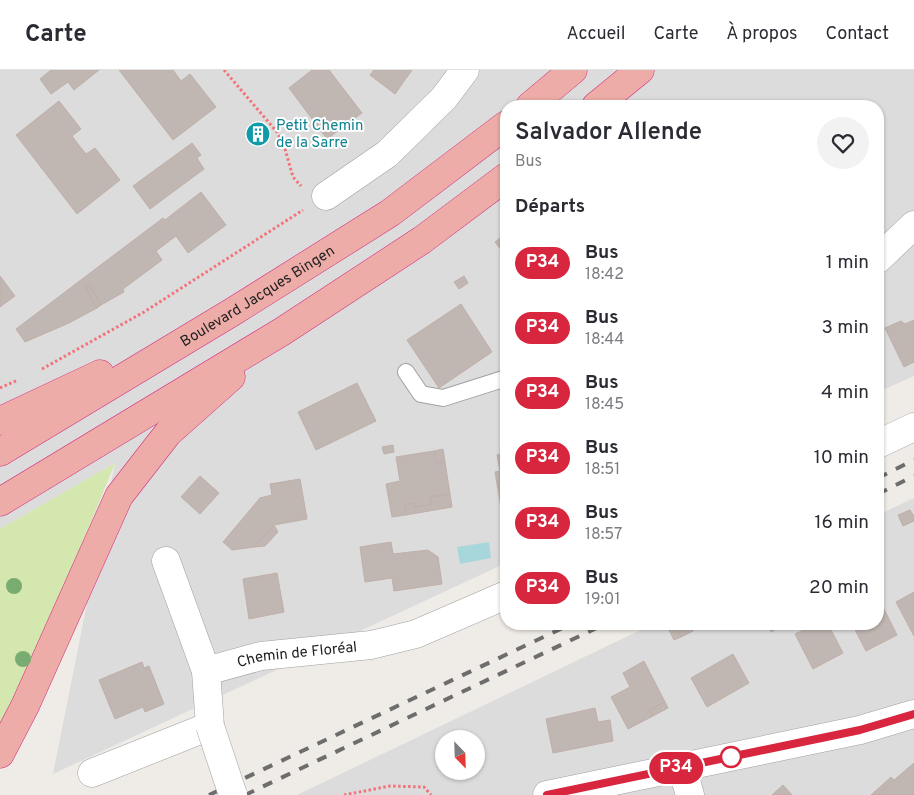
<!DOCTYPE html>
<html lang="fr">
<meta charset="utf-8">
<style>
:root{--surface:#fff;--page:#f2f2f3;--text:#2b2b33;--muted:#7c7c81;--line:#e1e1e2}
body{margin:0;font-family:Overpass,sans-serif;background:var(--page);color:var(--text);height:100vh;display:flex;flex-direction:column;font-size:19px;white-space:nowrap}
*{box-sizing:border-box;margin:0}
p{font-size:16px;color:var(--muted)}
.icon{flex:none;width:28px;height:28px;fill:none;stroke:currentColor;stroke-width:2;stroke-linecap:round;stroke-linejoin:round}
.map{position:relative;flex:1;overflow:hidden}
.side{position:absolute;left:500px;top:30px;width:384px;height:530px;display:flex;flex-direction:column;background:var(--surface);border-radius:20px;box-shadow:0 1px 4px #0004}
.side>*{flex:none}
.badge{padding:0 10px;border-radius:16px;font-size:18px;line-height:32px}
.needle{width:32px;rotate:157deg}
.buttons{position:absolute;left:435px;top:660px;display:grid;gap:10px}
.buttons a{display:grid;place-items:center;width:50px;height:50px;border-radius:50%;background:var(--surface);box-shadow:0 1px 4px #0004;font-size:25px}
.map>.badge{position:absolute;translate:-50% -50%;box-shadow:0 0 0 2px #fff}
h2{padding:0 15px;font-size:19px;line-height:45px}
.round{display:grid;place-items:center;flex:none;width:52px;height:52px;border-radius:26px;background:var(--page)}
.headline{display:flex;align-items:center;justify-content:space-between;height:85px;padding:0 15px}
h1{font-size:24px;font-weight:600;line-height:38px}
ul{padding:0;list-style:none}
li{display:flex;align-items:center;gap:15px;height:65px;padding:0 15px}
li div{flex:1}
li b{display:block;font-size:19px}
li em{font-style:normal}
li .badge{min-width:55px;font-weight:700;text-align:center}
header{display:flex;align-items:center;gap:30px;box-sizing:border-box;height:70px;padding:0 25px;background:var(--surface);border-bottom:1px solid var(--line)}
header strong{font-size:24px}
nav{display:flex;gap:28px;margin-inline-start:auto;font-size:18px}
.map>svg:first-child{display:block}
.residential{fill:#dddcdc;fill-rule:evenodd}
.grass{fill:#d3e7ae}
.water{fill:#a8d7db}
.building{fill:#c0b6b2;stroke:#c0afa9}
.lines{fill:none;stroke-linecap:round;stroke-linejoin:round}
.service-casing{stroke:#a0a0a0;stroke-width:18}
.minor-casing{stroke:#a0a0a0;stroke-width:29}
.trunk-casing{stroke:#d22d80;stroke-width:29}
.path{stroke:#f3737a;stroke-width:3;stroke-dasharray:2.5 2.5;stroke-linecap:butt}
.service{stroke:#fff;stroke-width:16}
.minor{stroke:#fff;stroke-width:28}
.trunk{stroke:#edaca8;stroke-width:28}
.rail{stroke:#6d6d6d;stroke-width:4;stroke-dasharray:10 10;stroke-linecap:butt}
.minor-bridge-casing{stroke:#a0a0a0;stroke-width:29;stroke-linecap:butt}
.minor-bridge{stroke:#fff;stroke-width:28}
.tree{fill:#79ac71}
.line-casing{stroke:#fff;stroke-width:11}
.line{stroke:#d7263d;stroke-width:8}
.stop-dot{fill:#fff;stroke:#d7263d;stroke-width:2.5}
.labels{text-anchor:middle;stroke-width:4;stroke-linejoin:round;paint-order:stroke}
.culture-label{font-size:15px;fill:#0d838f;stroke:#fff;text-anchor:start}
.street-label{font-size:15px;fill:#1f1f1f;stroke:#fff}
</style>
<header>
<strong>Carte</strong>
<nav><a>Accueil</a><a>Carte</a><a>À propos</a><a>Contact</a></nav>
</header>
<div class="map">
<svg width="914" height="725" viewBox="0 0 914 725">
<rect width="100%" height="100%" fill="#efebe6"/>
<g class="residential">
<path d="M0,0H914V306L878,322V36H506V493L53,704L115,393L0,459Z"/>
<path d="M914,428V725H297L653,554H878V445ZM444,669H476V701H444Z"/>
</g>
<path class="grass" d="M115,393L26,612L0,661V459Z"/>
<path class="water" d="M489,472L491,488L460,494L457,477Z"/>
<g class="building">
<path d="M51,0H99L74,20L68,12L51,24L40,9Z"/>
<path d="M119,0H173L181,11L190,4L216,37L173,70Z"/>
<path d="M312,0H329L362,43L327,69L289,18Z"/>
<path d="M374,0H412L395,24L370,5Z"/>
<path d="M59,31L81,59L72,66L78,74L86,84L95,78L120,110L77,144L16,65Z"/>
<path d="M257,55L266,67L259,72L250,60Z"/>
<path d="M192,73L201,85L197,88L204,99L150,139L133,116Z"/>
<path d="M201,122L226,155L188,183L176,166L156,181L162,190L123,219L124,222L101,235L89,214L85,216L97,238L69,253L25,272L16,259L163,148L165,150Z"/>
<path d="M506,163V186L495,172Z"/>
<path d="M0,206L15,226L0,237Z"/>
<path d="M464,206L468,213L459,219L454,212Z"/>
<path d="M89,214L101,235L97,238L85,216Z"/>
<path d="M461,234L492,282L439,318L407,270Z"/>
<path d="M914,250V292L904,297L885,258L901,251L905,254Z"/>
<path d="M357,313L376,351L316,380L298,342Z"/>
<path d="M393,375L394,382L384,384L382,377Z"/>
<path d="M443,379L445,392L436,393L434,381Z"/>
<path d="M434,381L436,393L445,392L450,424L430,427L431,435L414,437V433L405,435L406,445L392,447L386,414L400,411L396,387Z"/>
<path d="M506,383V442L502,443L495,402L500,401L497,385Z"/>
<path d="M200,406L219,423L200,444L181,427Z"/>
<path d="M300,409L307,449L274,455L254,477L232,480L223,472L260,428L272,425L270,414Z"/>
<path d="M450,424L452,437L406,445L405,435L414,433V437L431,435L430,427Z"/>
<path d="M910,440L914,446V451L903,456L898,445Z"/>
<path d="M274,455L278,462L265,476L254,477Z"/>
<path d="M391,472L393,484L428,480L438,487L442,514L394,521L392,508L365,512L360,477Z"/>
<path d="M277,503L284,542L249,549L243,509Z"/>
<path d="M914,522V566L896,532Z"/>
<path d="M878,527L897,565L866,581L852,554H878Z"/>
<path d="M682,554H689L693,561L681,567L676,557Z"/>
<path d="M767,554H779L780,557L771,562Z"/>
<path d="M816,554H828L843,583L813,599L795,564Z"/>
<path d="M676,557L681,567L674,570L669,560Z"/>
<path d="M733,584L749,613L707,637L691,608Z"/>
<path d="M644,591L665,632L649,640L653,646L628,659L611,627L630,617L623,603Z"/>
<path d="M142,592L144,598L149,596L164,634L145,642L143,637L115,649L99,610Z"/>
<path d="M665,632L668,638L653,646L649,640Z"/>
<path d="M595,638L598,652L610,650L613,671L553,683L546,649Z"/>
<path d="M914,693V725H878L894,710Z"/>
<path d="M891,707L894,710L878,725H871Z"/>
<path d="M783,715L792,725H772Z"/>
</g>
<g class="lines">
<defs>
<path id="service" d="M406,302L421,324L443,328L506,308"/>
<g id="minor">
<path d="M326,126L387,84L444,28L465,0"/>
<path d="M878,189L914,155"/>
<path d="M878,374L914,357"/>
<path d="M166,491L206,601"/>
<path d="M682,697L690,725"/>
<path id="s1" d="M92,703L210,656L206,601L261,586L371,575L416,564L506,525"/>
<path d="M547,725L860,660L914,644"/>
</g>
<g id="trunk">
<path d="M530,36L573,0"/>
<path d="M596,36L640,0"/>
<path d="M0,351L100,304"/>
<path id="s2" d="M0,382L234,241L390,143L506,55"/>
<path d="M0,432L283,261L422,170L506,107"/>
<path d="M0,684L25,636L119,426L168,363L231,307"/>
</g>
</defs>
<use href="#service" class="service-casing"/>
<use href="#minor" class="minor-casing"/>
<use href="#trunk" class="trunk-casing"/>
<g class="path">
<path d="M224,0L277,62L285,79L293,107L301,116"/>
<path d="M42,299L144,242L303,140"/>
<path d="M0,318L18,310"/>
<path d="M344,725L390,716L424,717L431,725"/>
</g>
<use href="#service" class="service"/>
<use href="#minor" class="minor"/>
<use href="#trunk" class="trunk"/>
<g class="rail">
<path d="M878,408L914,390"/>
<path d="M878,424L914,406"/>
<path d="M209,725L571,554"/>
<path d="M245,725L605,554"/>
</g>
<defs>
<path id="minor-bridge" d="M210,656L233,725"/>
</defs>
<use href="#minor-bridge" class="minor-bridge-casing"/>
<use href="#minor-bridge" class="minor-bridge"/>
</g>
<g class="tree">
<circle cx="14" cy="516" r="8"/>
<circle cx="23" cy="589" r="8"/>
</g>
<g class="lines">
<defs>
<path id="line" d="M547,725L860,660L914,644"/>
</defs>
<use href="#line" class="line-casing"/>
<use href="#line" class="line"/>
</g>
<defs>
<symbol id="building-disc" viewBox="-11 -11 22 22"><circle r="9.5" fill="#0f9aa8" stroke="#fff"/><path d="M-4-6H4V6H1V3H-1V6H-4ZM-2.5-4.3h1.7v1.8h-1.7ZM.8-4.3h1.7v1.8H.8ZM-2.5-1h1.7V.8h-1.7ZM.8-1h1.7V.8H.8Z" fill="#fff"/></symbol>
</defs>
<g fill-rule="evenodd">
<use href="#building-disc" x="244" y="50" width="28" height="28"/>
</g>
<circle class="stop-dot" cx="731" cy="687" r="10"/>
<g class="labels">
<g class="culture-label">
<text x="276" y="60">Petit Chemin<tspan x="276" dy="17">de la Sarre</tspan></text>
</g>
<g class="street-label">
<text dy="5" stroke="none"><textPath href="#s2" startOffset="301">Boulevard Jacques Bingen</textPath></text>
<text dy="5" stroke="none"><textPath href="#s1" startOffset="275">Chemin de Floréal</textPath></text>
</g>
</g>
</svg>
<div class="buttons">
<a><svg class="needle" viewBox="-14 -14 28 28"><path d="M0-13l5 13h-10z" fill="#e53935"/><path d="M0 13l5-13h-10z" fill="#7c7c81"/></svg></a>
</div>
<b class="badge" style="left:676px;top:698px;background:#d7263d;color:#fff">P34</b>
<section class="side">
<div class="headline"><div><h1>Salvador Allende</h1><p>Bus</p></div><a class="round"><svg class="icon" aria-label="heart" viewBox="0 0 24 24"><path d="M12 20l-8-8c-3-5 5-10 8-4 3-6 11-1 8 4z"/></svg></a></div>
<h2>Départs</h2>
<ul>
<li><span class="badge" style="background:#d7263d;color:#fff">P34</span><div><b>Bus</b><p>18:42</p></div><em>1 min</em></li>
<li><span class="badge" style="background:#d7263d;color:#fff">P34</span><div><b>Bus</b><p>18:44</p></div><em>3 min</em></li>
<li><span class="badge" style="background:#d7263d;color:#fff">P34</span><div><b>Bus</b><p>18:45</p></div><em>4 min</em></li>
<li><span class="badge" style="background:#d7263d;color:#fff">P34</span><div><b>Bus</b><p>18:51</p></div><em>10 min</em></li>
<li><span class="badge" style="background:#d7263d;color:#fff">P34</span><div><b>Bus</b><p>18:57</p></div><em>16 min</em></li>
<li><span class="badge" style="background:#d7263d;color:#fff">P34</span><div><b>Bus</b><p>19:01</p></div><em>20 min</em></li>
</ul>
</section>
</div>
